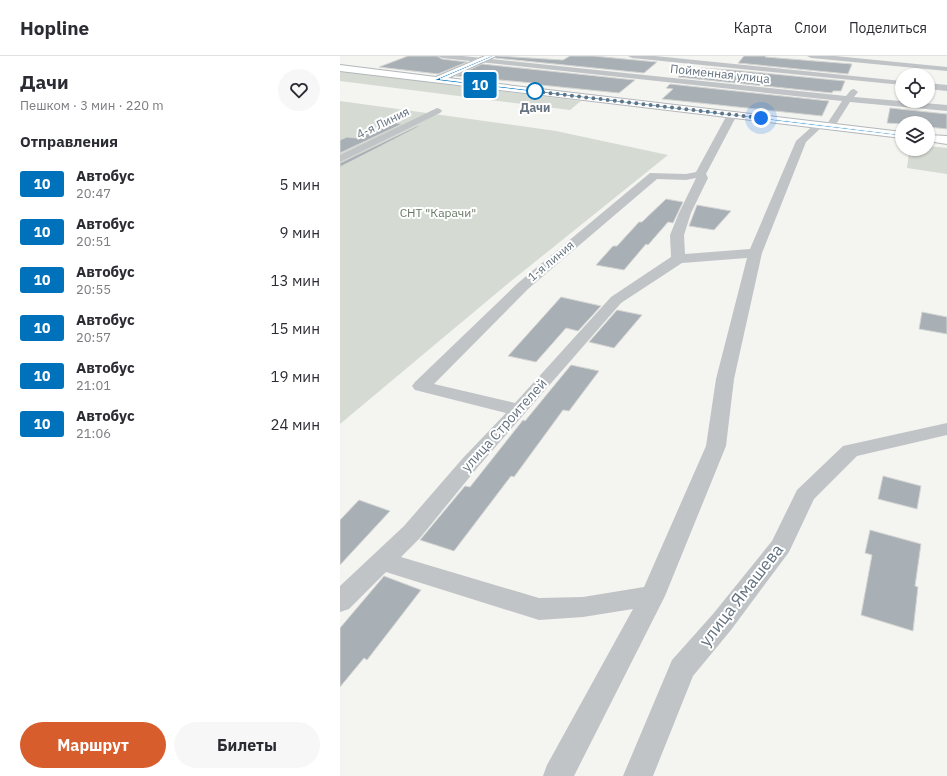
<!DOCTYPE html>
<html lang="ru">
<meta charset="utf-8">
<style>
:root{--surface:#fff;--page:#f7f7f7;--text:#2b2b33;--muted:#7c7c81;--line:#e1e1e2;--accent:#d85d2d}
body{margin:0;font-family:"IBM Plex Sans",sans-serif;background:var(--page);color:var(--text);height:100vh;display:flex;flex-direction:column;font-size:15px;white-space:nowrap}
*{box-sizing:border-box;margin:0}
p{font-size:13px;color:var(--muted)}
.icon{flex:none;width:22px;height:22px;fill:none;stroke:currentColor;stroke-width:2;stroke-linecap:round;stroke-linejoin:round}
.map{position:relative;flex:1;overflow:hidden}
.sheet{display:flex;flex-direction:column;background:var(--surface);width:340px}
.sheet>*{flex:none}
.badge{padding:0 8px;border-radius:3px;font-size:14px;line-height:26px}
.tools{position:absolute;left:555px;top:12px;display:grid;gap:8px}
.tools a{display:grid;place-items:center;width:40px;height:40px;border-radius:50%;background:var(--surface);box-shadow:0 1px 3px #0004;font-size:20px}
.you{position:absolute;width:20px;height:20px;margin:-10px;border:3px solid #fff;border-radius:50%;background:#1a73e8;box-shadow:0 0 0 6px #1a73e833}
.map>.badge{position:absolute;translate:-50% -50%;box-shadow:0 0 0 2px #fff}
h2{padding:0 20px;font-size:15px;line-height:36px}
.round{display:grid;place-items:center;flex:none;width:42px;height:42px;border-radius:21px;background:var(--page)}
.overview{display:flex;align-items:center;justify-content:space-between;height:68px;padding:0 20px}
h1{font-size:19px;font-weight:800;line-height:30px}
.primary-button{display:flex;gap:8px;margin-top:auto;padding:8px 20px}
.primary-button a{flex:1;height:46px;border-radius:24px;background:var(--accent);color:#fff;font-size:16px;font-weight:800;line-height:46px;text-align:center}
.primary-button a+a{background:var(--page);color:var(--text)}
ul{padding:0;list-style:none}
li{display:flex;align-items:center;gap:12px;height:48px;padding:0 20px}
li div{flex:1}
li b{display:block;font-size:15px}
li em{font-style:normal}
li .badge{min-width:44px;font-weight:700;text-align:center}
header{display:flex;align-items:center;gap:24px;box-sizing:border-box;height:56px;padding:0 20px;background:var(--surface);border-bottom:1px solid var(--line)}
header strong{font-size:19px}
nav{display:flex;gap:22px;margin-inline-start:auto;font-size:14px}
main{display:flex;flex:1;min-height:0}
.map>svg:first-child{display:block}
.green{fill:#d5dbd2}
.building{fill:#a9b0b5;stroke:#d5d6d3}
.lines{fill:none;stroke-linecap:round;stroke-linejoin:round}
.secondary-casing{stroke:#b3b7bb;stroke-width:2}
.street{fill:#c0c4c7;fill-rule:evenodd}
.secondary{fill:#fff;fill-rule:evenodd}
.line{fill:#0072bc;stroke:#fff}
.walk{stroke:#657380;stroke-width:4;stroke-dasharray:0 7.2}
.stop-dot{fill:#fff;stroke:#0072bc;stroke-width:2}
.labels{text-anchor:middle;stroke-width:4;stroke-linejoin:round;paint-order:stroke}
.far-street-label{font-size:12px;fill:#657380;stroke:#fff}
.far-stop-label{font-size:12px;font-weight:bold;fill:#657380;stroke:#fff}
.far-park-label{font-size:12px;fill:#667863;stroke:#fff}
.street-label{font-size:14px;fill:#657380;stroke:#fff}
.near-street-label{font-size:17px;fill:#657380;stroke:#fff}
</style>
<header>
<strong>Hopline</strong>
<nav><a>Карта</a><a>Слои</a><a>Поделиться</a></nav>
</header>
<main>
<section class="sheet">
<div class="overview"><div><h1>Дачи</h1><p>Пешком · 3 мин · 220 m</p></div><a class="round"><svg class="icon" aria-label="heart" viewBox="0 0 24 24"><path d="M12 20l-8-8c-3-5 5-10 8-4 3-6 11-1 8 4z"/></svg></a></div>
<h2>Отправления</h2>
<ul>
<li><span class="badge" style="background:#0072bc;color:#fff">10</span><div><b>Автобус</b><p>20:47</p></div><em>5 мин</em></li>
<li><span class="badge" style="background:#0072bc;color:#fff">10</span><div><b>Автобус</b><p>20:51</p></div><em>9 мин</em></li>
<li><span class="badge" style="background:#0072bc;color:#fff">10</span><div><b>Автобус</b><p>20:55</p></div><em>13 мин</em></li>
<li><span class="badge" style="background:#0072bc;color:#fff">10</span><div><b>Автобус</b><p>20:57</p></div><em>15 мин</em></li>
<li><span class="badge" style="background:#0072bc;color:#fff">10</span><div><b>Автобус</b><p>21:01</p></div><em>19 мин</em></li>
<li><span class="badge" style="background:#0072bc;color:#fff">10</span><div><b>Автобус</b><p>21:06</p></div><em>24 мин</em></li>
</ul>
<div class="primary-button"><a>Маршрут</a><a>Билеты</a></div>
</section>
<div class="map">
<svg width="607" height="720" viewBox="0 0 607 720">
<rect width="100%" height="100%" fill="#f4f4f1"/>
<g class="green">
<path d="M0,15L241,45L230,54L0,25Z"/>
<path d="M0,45L216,75L328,99L165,230L0,368Z"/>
<path d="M588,90L607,92V118L567,112L569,97L579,93H588Z"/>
</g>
<g class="building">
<path d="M68,0H97L102,3L127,6L98,18L39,11Z"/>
<path d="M157,0L223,4L230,0H253L317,6L304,17L155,2Z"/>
<path d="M404,0H426L425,1L512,8L508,18L398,7Z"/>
<path d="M142,8L295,24L279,37L191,28L193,27L116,20Z"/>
<path d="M361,12L392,14L505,25L501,35H493L492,37L338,21L340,19L353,20Z"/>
<path d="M330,28L489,45L482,60L322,43L333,33L326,32Z"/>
<path d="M550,52L607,58V73L588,71V67L562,68L547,67Z"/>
<path d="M51,66L62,68L0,97V84L7,81L17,82Z"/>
<path d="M77,70H80L0,111V107Z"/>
<path d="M326,143L343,146L333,167L328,166L308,189L306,188L284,214L256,209L273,190H277L299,166H302Z"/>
<path d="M357,149L391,155L374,174L349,170Z"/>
<path d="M221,241L261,250L238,275L226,272L196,306L168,300Z"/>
<path d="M277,254L302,259L274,292L249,286Z"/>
<path d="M582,256L607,261V278L579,273Z"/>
<path d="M231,309L259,315L229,355L223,354L174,421L171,420L114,495L80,484L125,430L130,431L183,364L185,365Z"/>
<path d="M543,420L581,430L577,453L538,443Z"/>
<path d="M19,444L50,455L0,509V464Z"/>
<path d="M530,474L581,488L575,530L578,531L573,575L521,559L532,499L525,497Z"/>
<path d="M44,520L81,534L27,604L24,602L0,631V572Z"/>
</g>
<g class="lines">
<defs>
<g id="secondary">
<path d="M145,0H156L108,22L562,76V82L0,15V9L96,21Z"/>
<path d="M588,79L607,80V88L588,85Z"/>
</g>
</defs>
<use href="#secondary" class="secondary-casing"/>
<g class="street">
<path d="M98,0H123L506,40L511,34L514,33L518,36L514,41L607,49V55L510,46L493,73L490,74L485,71L502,45L102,2Z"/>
<path d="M288,0H315L562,25V29L292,2Z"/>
<path d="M467,0H495L607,11V15L471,2Z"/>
<path d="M588,27L607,29V35L588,33Z"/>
<path d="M97,52L100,53L102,55L100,57L0,106V99Z"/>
<path d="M392,56L397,59L366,118L368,122L351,157L344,179L345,198L410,193L456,85L476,67L479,66L484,69L466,86L422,197L394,323L386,390L325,540L234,720H203L207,709L293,553L243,561L199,564L46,516L9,553L0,556V530L64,470L123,402L166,357L75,334L72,330L75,326L178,227L310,117L346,118L356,116L387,59ZM356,122L339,157L330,179L331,201L271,241L175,347L94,328L188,233L317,123L346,124ZM407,202L376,323L366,390L304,531L243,541L199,542L61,501L80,482L137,412L281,247L342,207Z"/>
<path d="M607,367V379L517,400L474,443L449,496L391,574L353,620L313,720H283L332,604L373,558L432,485L457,434L503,390Z"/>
</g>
<use href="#secondary" class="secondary"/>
</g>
<path class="line" d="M151,0H154L100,23L564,79L562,80L94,24Z"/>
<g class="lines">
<path class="walk" d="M195,35H192L421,62"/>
</g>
<circle class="stop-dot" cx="195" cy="35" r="8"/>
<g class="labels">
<g class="far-street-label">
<text transform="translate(380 18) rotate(6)" y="4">Пойменная улица</text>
<text transform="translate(43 67) rotate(-26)" y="4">4-я Линия</text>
<text transform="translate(211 205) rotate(-40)" y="4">1-я линия</text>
</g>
<g class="far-stop-label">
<text x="195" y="56">Дачи</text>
</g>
<g class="far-park-label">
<text x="98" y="161">СНТ "Карачи"</text>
</g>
<g class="street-label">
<text transform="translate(164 369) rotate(-48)" y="5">улица Строителей</text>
</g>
<g class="near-street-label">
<text transform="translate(401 539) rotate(-52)" y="6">улица Ямашева</text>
</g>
</g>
</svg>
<div class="tools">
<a><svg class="icon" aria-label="locate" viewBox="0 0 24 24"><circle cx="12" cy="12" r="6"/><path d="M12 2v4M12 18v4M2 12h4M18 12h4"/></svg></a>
<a><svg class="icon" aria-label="layers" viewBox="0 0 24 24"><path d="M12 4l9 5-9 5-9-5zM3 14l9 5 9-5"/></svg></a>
</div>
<div class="you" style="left:421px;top:62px"></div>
<b class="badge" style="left:140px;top:29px;background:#0072bc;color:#fff">10</b>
</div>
</main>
